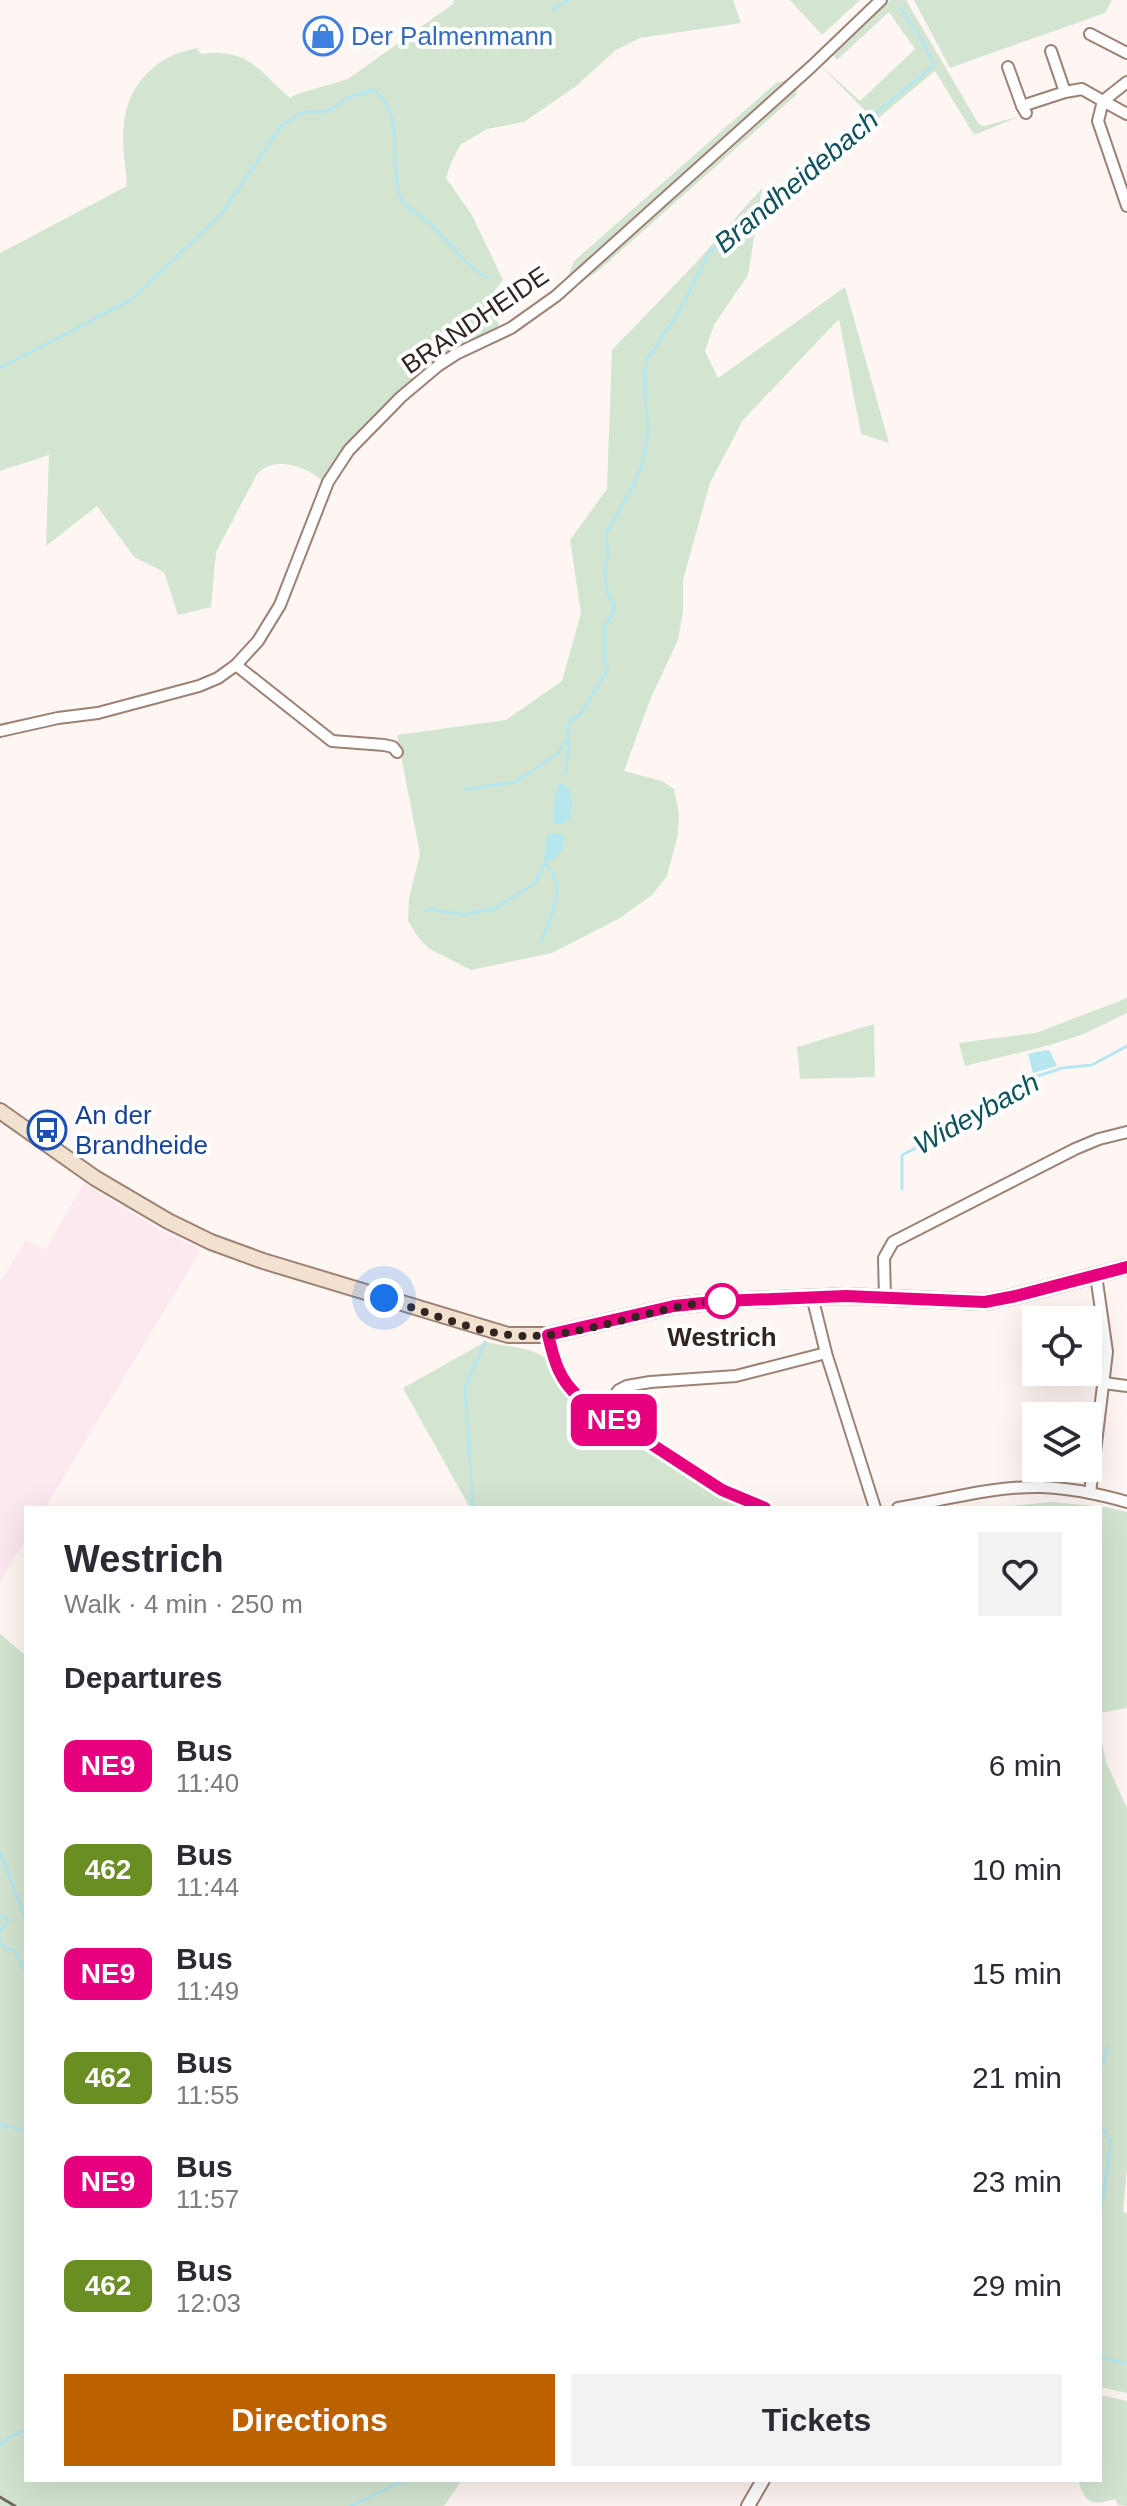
<!DOCTYPE html>
<meta charset="utf-8">
<style>
:root{--surface:#fff;--page:#f2f2f3;--text:#2b2b33;--muted:#7c7c81;--accent:#bb6100}
body{margin:0;font-family:Arial,sans-serif;background:var(--page);color:var(--text);height:100vh;display:flex;flex-direction:column;font-size:30px;white-space:nowrap}
*{box-sizing:border-box;margin:0}
p{font-size:26px;color:var(--muted)}
.icon{flex:none;width:44px;height:44px;fill:none;stroke:currentColor;stroke-width:2;stroke-linecap:round;stroke-linejoin:round}
.map{position:relative;flex:1;overflow:hidden}
.side{position:absolute;left:24px;top:1506px;width:1078px;height:976px;display:flex;flex-direction:column;background:var(--surface);border-radius:0px;box-shadow:0 8px 32px #0002}
.side>*{flex:none}
.badge{padding:0 16px;border-radius:12px;font-size:28px;line-height:52px}
.tools{position:absolute;left:1022px;top:1306px;display:grid;gap:16px}
.tools a{display:grid;place-items:center;width:80px;height:80px;border-radius:0px;background:var(--surface);box-shadow:0 8px 32px #0002;font-size:40px}
.you{position:absolute;width:40px;height:40px;margin:-20px;border:6px solid #fff;border-radius:50%;background:#1a73e8;box-shadow:0 0 0 12px #1a73e833}
.map>.badge{position:absolute;translate:-50% -50%;box-shadow:0 0 0 4px #fff}
h2{padding:0 40px;font-size:30px;line-height:72px}
.round{display:grid;place-items:center;flex:none;width:84px;height:84px;border-radius:0px;background:var(--page)}
.overview{display:flex;align-items:center;justify-content:space-between;height:136px;padding:0 40px}
h1{font-size:38px;font-weight:600;line-height:60px}
.action{display:flex;gap:16px;margin-top:auto;padding:16px 40px}
.action a{flex:1;height:92px;border-radius:0px;background:var(--accent);color:#fff;font-size:32px;font-weight:600;line-height:92px;text-align:center}
.action a+a{background:var(--page);color:var(--text)}
ul{padding:0;list-style:none}
li{display:flex;align-items:center;gap:24px;height:104px;padding:0 40px}
li div{flex:1}
li b{display:block;font-size:30px}
li em{font-style:normal}
li .badge{min-width:88px;font-weight:700;text-align:center}
.map>svg:first-child{display:block}
.industrial{fill:#fce8ef}
.green{fill:#d3e5d1}
.water{fill:#b6e6ee}
.lines{fill:none;stroke-linecap:round;stroke-linejoin:round}
.stream{stroke:#b6e6ee;stroke-width:3}
.minor-casing{stroke:#9d8174;stroke-width:14}
.tertiary-casing{stroke:#9d8174;stroke-width:16}
.secondary-casing{stroke:#9d8174;stroke-width:18}
.minor{stroke:#fff;stroke-width:10}
.tertiary{stroke:#fff;stroke-width:12}
.secondary{stroke:#f3e1cf;stroke-width:14}
.rail{stroke:#726964;stroke-width:3}
.line-casing{stroke:#fff;stroke-width:18}
.line{stroke:#e6007e;stroke-width:12}
.walk{stroke:#302520;stroke-width:8;stroke-dasharray:0 14.4}
.stop-dot{fill:#fff;stroke:#e6007e;stroke-width:4}
.labels{text-anchor:middle;stroke-width:8;stroke-linejoin:round;paint-order:stroke}
.shop-label{font-size:26px;fill:#366cbe;stroke:#fff;text-anchor:start}
.street-label{font-size:26px;fill:#302520;stroke:#fff}
.transit-label{font-size:26px;fill:#164399;stroke:#fff;text-anchor:start}
.stop-label{font-size:26px;font-weight:bold;fill:#302520;stroke:#fff}
.water-label{font-size:28px;font-style:italic;fill:#0e525b;stroke:#fff}
</style>
<div class="map">
<svg width="1127" height="2506" viewBox="0 0 1127 2506">
<rect width="100%" height="100%" fill="#fdf6f3"/>
<path class="industrial" d="M84,1184L160,1230L201,1250L45,1508H26V1539L0,1581V1282L26,1240L45,1250Z"/>
<g class="green">
<path d="M454,0H733L741,23L640,38L616,50L575,87L524,122L487,129L460,145L450,165L446,178L472,215L503,280L489,298L499,326L473,343L347,449L323,481C306,466 274,455 257,474L216,552L211,607L178,615L164,572L134,557L97,506L46,546L49,455L0,471V253L127,186C126,166 121,143 124,122C129,83 156,57 193,49L197,48L201,54C249,48 258,70 290,98L297,94L348,79L453,4Z"/>
<path d="M790,0H860L822,35Z"/>
<path d="M890,0H906L978,123L984,126L1021,116L974,135L935,71L875,121L819,64L860,101L915,49L889,12L837,60L831,53Z"/>
<path d="M914,0H1112L1105,13L950,68Z"/>
<path d="M793,78L798,83L796,95L597,272L565,293L567,279L574,261L776,83Z"/>
<path d="M762,188L748,275L714,325L705,351L718,378L845,287L889,443L861,434L839,319L743,420L710,483L683,580V612L678,640L650,700L624,771L662,781L674,789L679,814L678,835L667,876L652,895L620,918L552,953L471,970L430,949L420,940L408,921L409,898L420,854L397,735L506,720L562,681L581,613L570,540L607,489L612,350L691,268Z"/>
<path d="M1127,998V1013L1084,1034L1050,1045L965,1066L959,1043L1036,1033Z"/>
<path d="M874,1024L875,1077L800,1079L797,1047Z"/>
<path d="M485,1342C530,1351 543,1344 567,1387L722,1490L765,1508H470L403,1388Z"/>
<path d="M1051,1502L1106,1507L1127,1512V1708L1100,1713V1508H992Z"/>
<path d="M0,1634L26,1656V2480H462L444,2506H0Z"/>
<path d="M1100,1731L1106,1762L1127,1808V2168L1123,2211L1127,2214V2393L1100,2387Z"/>
<path d="M1100,2395L1127,2401V2506L1118,2505L1115,2499C1091,2506 1086,2504 1078,2480H1100Z"/>
</g>
<g class="water">
<path d="M560,784L569,787L572,803L571,818L561,825L554,824C553,811 553,796 560,784Z"/>
<path d="M552,833L564,835C565,847 560,858 547,862L544,857L547,835Z"/>
<path d="M1045,1050L1050,1051L1057,1066L1033,1073L1028,1054Z"/>
</g>
<g class="lines">
<g class="stream">
<path d="M552,10L569,0"/>
<path d="M0,368L131,300L222,213L282,125L303,112L328,111L351,96L375,90C406,118 388,162 400,196C405,208 418,214 427,221C448,238 462,264 486,277"/>
<path d="M565,773C566,764 569,753 569,744C568,730 565,721 580,715L608,669L604,663V625L611,618L615,607L607,592L605,565L608,557L606,533L633,487L642,465L648,431L644,371L647,360L679,312L709,253L934,65L919,35L900,8"/>
<path d="M466,789L516,782L557,754L566,741"/>
<path d="M425,911L431,909L463,915L496,908L535,883L546,860"/>
<path d="M542,940C551,916 569,883 544,863"/>
<path d="M902,1189V1155L965,1123L979,1109L1023,1081L1062,1068L1092,1065L1127,1046"/>
<path d="M473,1508L465,1387L485,1342"/>
<path d="M0,1852L26,1920"/>
<path d="M0,1916L6,1917L8,1921L0,1931"/>
<path d="M0,1936V1938"/>
<path d="M0,1942L6,1949L15,1951L26,1972"/>
<path d="M1100,2072L1108,2047"/>
<path d="M0,2124L26,2131"/>
<path d="M1100,2125L1111,2141L1100,2219"/>
<path d="M1100,2358L1127,2363"/>
<path d="M0,2445L9,2437L18,2434L26,2429"/>
<path d="M351,2506L405,2480"/>
</g>
<defs>
<g id="minor">
<path d="M1090,34L1127,53"/>
<path d="M1051,51L1065,92"/>
<path d="M1008,67L1022,106"/>
<path d="M1127,82L1103,101L1127,114"/>
<path d="M1026,113L1022,106L1065,92L1082,89L1103,101L1098,121L1127,206"/>
<path d="M236,665L332,741L384,745L393,747L397,752"/>
<path d="M0,731L58,718L98,713L199,686L218,678L236,665L258,641L280,605L328,482L349,450L401,397L439,365L456,354L511,328L556,296L811,67L881,0"/>
<path d="M812,1296L826,1353L875,1508"/>
<path d="M885,1298L884,1258L893,1242L1075,1149L1099,1139L1127,1132"/>
<path d="M548,1335C554,1360 559,1380 579,1397L722,1490L765,1508"/>
<path d="M1104,1383L1127,1386"/>
<path d="M601,1412L619,1390L627,1386L650,1382L736,1376L826,1353"/>
<path d="M1090,1493L1107,1352L1096,1275"/>
<path d="M898,1508C945,1500 993,1486 1041,1487C1070,1488 1099,1494 1127,1502"/>
</g>
<path id="tertiary" d="M748,2506L763,2480"/>
<path id="secondary" d="M0,1111L95,1178L168,1221L211,1242L263,1261L508,1335H548L674,1306L722,1301L846,1296L985,1302L1016,1296L1127,1267"/>
</defs>
<use href="#minor" class="minor-casing"/>
<use href="#tertiary" class="tertiary-casing"/>
<use href="#secondary" class="secondary-casing"/>
<use href="#minor" class="minor"/>
<use href="#tertiary" class="tertiary"/>
<use href="#secondary" class="secondary"/>
<path class="rail" d="M0,2497L15,2506"/>
</g>
<g class="lines">
<defs>
<path id="line" d="M765,1508L722,1490L579,1397C559,1380 554,1360 548,1335L674,1306L722,1301L846,1296L985,1302L1016,1296L1127,1267"/>
</defs>
<use href="#line" class="line-casing"/>
<use href="#line" class="line"/>
<path class="walk" d="M384,1298C425,1311 482,1336 525,1336C589,1337 657,1304 722,1301"/>
</g>
<defs>
<symbol id="shop-ring" viewBox="-11 -11 22 22"><circle r="9.5" fill="#fff" stroke="#3f7fe0" stroke-width="1.5"/><path d="M-5-2.5h2.3a2.7 3.5 0 0 1 5.4 0H5L5.5 6h-11ZM-1.5-2.5h3a1.5 2.3 0 0 0-3 0Z" fill="#3f7fe0"/></symbol>
<symbol id="bus-ring" viewBox="-11 -11 22 22"><circle r="9.5" fill="#fff" stroke="#1a4fb4" stroke-width="1.5"/><path d="M-5-6H5V4H4V6H2V4H-2V6H-4V4H-5ZM-3.5-4V0h7V-4ZM-3.5 1.2v1.5H-2V1.2ZM2 1.2v1.5H3.5V1.2Z" fill="#1a4fb4"/></symbol>
</defs>
<g fill-rule="evenodd">
<use href="#shop-ring" x="301" y="14" width="44" height="44"/>
<use href="#bus-ring" x="25" y="1108" width="44" height="44"/>
</g>
<circle class="stop-dot" cx="722" cy="1301" r="16"/>
<g class="labels">
<g class="shop-label">
<text x="351" y="45">Der Palmenmann</text>
</g>
<g class="street-label">
<text transform="translate(475 320) rotate(-34)" y="9">BRANDHEIDE</text>
</g>
<g class="transit-label">
<text x="75" y="1124">An der<tspan x="75" dy="30">Brandheide</tspan></text>
</g>
<g class="stop-label">
<text x="722" y="1346">Westrich</text>
</g>
<g class="water-label">
<text transform="translate(796 181) rotate(-40)" y="10">Brandheidebach</text>
<text transform="translate(976 1113) rotate(-29)" y="10">Wideybach</text>
</g>
</g>
</svg>
<div class="tools">
<a><svg class="icon" aria-label="locate" viewBox="0 0 24 24"><circle cx="12" cy="12" r="6"/><path d="M12 2v4M12 18v4M2 12h4M18 12h4"/></svg></a>
<a><svg class="icon" aria-label="layers" viewBox="0 0 24 24"><path d="M12 4l9 5-9 5-9-5zM3 14l9 5 9-5"/></svg></a>
</div>
<div class="you" style="left:384px;top:1298px"></div>
<b class="badge" style="left:614px;top:1420px;background:#e6007e;color:#fff">NE9</b>
<section class="side">
<div class="overview"><div><h1>Westrich</h1><p>Walk · 4 min · 250 m</p></div><a class="round"><svg class="icon" aria-label="heart" viewBox="0 0 24 24"><path d="M12 20l-8-8c-3-5 5-10 8-4 3-6 11-1 8 4z"/></svg></a></div>
<h2>Departures</h2>
<ul>
<li><span class="badge" style="background:#e6007e;color:#fff">NE9</span><div><b>Bus</b><p>11:40</p></div><em>6 min</em></li>
<li><span class="badge" style="background:#6b8e23;color:#fff">462</span><div><b>Bus</b><p>11:44</p></div><em>10 min</em></li>
<li><span class="badge" style="background:#e6007e;color:#fff">NE9</span><div><b>Bus</b><p>11:49</p></div><em>15 min</em></li>
<li><span class="badge" style="background:#6b8e23;color:#fff">462</span><div><b>Bus</b><p>11:55</p></div><em>21 min</em></li>
<li><span class="badge" style="background:#e6007e;color:#fff">NE9</span><div><b>Bus</b><p>11:57</p></div><em>23 min</em></li>
<li><span class="badge" style="background:#6b8e23;color:#fff">462</span><div><b>Bus</b><p>12:03</p></div><em>29 min</em></li>
</ul>
<div class="action"><a>Directions</a><a>Tickets</a></div>
</section>
</div>
